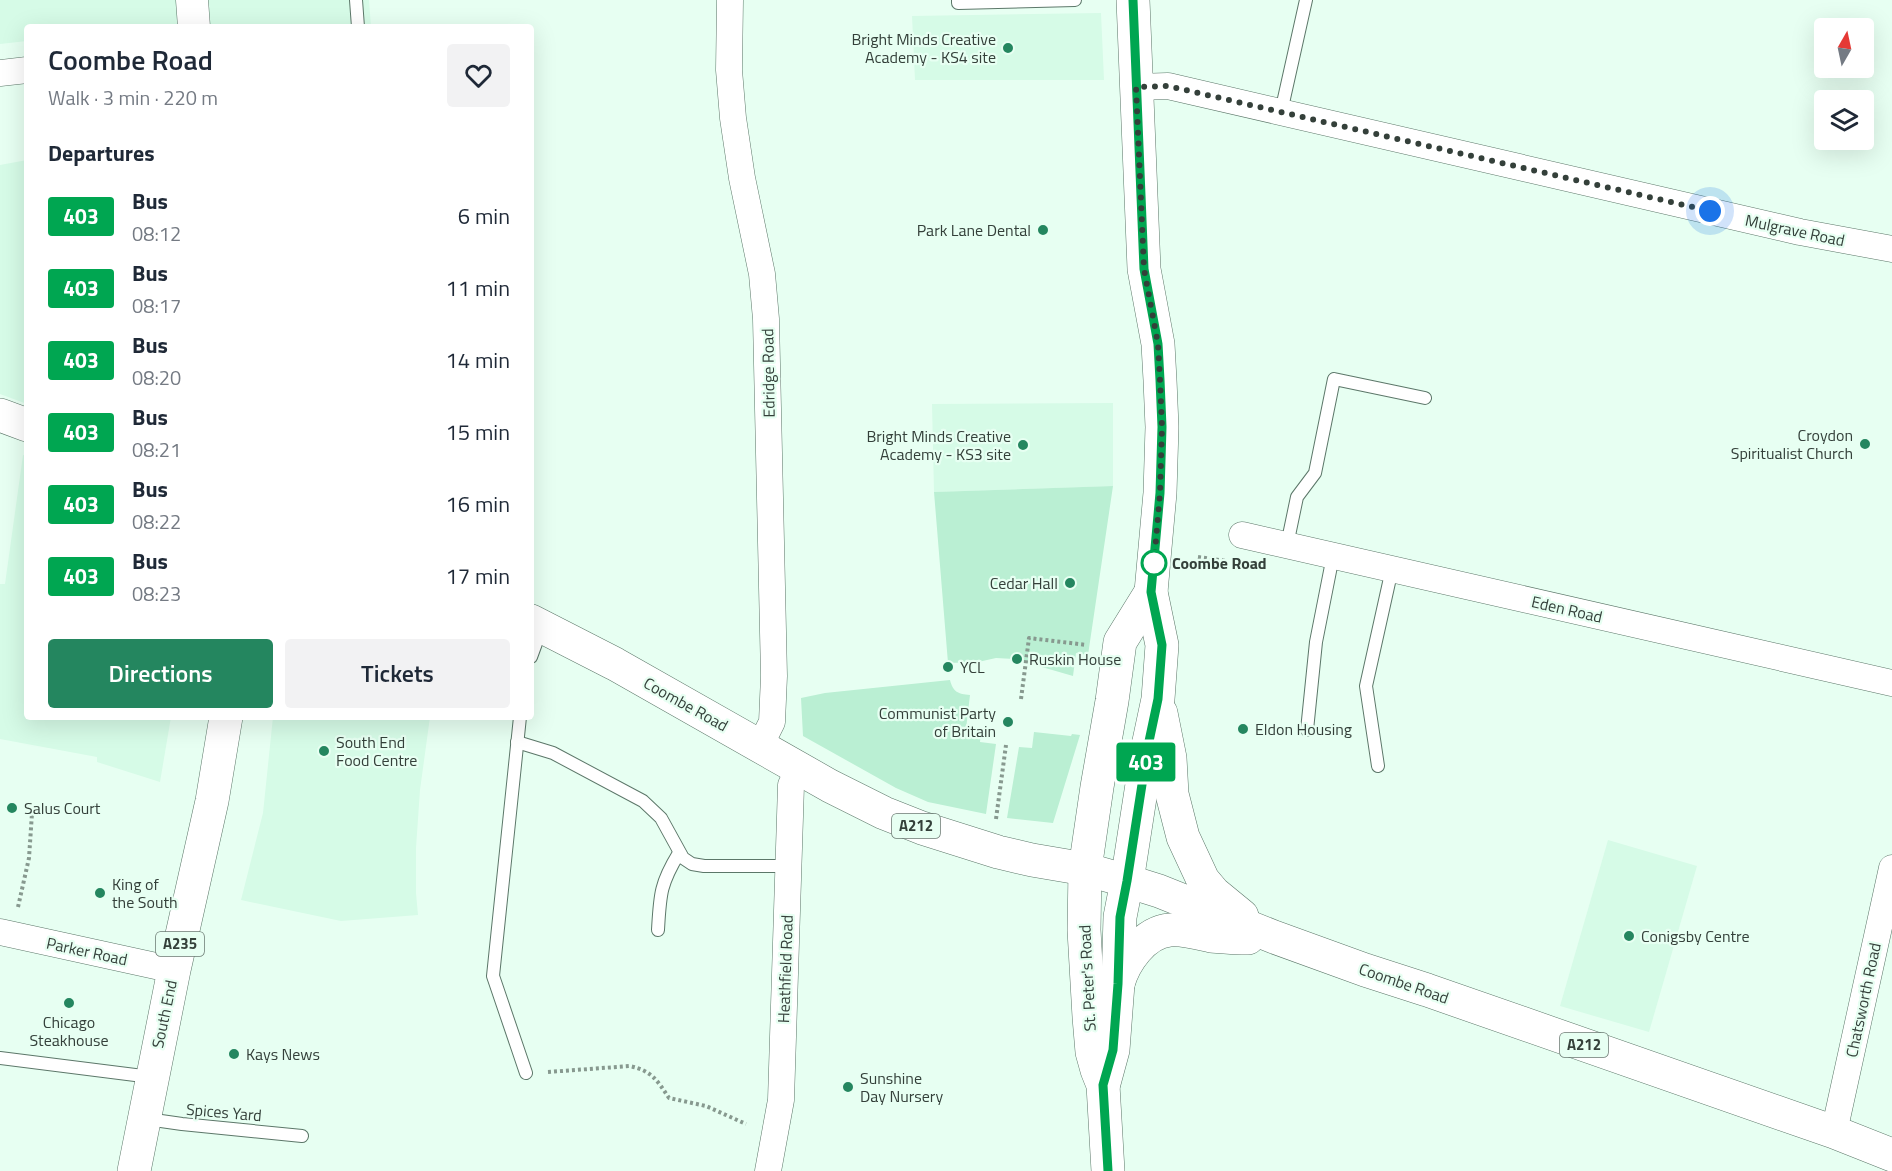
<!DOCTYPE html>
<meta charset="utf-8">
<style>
:root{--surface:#fff;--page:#f2f2f3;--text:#1f2937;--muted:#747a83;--accent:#24865f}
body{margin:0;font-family:"Titillium Web",sans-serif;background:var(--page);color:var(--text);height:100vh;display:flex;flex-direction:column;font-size:22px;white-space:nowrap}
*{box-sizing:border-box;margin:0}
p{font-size:20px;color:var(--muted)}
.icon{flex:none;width:33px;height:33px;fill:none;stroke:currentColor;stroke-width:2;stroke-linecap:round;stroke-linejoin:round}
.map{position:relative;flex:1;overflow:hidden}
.drawer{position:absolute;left:24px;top:24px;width:510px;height:696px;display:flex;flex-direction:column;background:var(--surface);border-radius:6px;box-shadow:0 6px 24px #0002}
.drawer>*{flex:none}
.badge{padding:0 12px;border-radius:4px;font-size:21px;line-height:39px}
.needle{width:39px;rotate:9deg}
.buttons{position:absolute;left:1814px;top:18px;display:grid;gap:12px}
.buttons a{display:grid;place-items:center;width:60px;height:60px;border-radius:6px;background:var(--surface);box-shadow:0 6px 24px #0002;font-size:30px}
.you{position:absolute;width:30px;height:30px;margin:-15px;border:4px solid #fff;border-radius:50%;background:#1a73e8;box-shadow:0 0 0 9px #1a73e833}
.map>.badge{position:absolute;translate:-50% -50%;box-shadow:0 0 0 3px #fff}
h2{padding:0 24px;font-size:22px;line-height:54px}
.round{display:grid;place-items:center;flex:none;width:63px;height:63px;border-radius:6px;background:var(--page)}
.headline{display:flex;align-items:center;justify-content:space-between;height:102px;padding:0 24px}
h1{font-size:28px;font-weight:600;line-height:45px}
.action{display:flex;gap:12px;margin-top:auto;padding:12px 24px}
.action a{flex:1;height:69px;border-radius:6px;background:var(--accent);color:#fff;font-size:24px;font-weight:600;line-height:69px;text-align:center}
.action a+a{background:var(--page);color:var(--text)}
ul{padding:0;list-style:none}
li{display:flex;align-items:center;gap:18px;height:72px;padding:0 24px}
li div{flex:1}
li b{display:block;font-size:22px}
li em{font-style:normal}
li .badge{min-width:66px;font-weight:700;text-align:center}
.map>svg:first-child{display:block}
.built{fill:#d6fbe7}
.green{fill:#baefd3}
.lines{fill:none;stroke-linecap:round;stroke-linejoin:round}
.service-casing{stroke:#5c7769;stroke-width:14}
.minor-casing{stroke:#5c7769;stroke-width:27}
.tertiary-casing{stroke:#5c7769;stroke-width:33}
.secondary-casing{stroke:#5c7769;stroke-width:34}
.primary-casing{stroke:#5c7769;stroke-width:34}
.path{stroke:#87998f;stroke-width:4;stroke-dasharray:3 3;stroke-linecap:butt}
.service{stroke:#fff;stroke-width:12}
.minor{stroke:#fff;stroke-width:26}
.tertiary{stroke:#fff;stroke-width:32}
.secondary{stroke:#fff;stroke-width:33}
.primary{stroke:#fff;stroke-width:33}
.line-casing{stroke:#fff;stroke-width:14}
.line{stroke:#00a651;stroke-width:9}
.walk{stroke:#34403a;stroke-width:6;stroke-dasharray:0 10.8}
.poi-dot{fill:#24865f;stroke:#e7fff2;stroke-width:2}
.stop-dot{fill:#fff;stroke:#00a651;stroke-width:3}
.labels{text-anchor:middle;stroke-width:4.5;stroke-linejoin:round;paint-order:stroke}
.shield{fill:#e7fff2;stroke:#6a7971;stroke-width:1.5}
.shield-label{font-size:15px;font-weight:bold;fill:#34403a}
.poi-label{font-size:16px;fill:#34403a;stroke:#e7fff2;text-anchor:start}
.street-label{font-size:16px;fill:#34403a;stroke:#e7fff2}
.stop-label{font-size:16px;font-weight:bold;fill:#34403a;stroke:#e7fff2;text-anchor:start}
</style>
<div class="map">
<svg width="1892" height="1171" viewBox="0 0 1892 1171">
<rect width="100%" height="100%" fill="#e7fff2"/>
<g class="built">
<path d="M0,0H369L371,27H27V41L0,44Z"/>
<path d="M1101,13L1104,80H915L912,16Z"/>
<path d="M27,160V404L0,394V165Z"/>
<path d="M1113,403V486L934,492L932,404Z"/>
<path d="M23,455L27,456V717H171L160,782L97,762V757L0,739V584H5Z"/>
<path d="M273,717H430L420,790L416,848V893L418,915L341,921L241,900L263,813Z"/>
<path d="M1608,840L1697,866L1649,1032L1560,1006Z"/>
</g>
<g class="green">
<path d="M1113,486L1088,655L1076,653L1073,676L1014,659L996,658L978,662L948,663L934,492Z"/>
<path d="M950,680C953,692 958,694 970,695L966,729L981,731L980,742L996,744L986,814L928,802L896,788L803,736L801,698L825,693Z"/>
<path d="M1034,732L1071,736L1072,734L1080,735L1053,823L1007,818L1019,747L1032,748Z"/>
</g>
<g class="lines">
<defs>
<g id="service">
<path d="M356,0L358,27"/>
<path d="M958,0V3L1075,0"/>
<path d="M1281,112L1306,0"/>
<path d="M1287,545L1297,497L1315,473L1334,379L1425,398"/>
<path d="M531,657L542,627"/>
<path d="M520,717L493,976L526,1073"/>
<path d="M1307,730L1316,642L1333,556"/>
<path d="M517,742L553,753L643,801L661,818L683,858L692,864L704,866H788"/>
<path d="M1378,766L1366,686L1392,569"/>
<path d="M658,930C660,895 660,884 679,853"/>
<path d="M0,1058L151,1077"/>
<path d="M147,1119L182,1124L302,1136"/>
</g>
<g id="minor">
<path d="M730,0L729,70L733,118L742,178L762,274L766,319L774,676L772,722L760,746"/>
<path d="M0,73L27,70"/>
<path d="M1136,87L1168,86L1800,232L1892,249"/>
<path d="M1242,535L1892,683"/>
<path d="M0,932L174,970"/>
<path d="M1834,1132L1892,868"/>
<path d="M768,1171L781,1100L791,785L799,768"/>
</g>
<path id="tertiary" d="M192,0L194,27"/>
<g id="secondary">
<path d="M1085,869L1084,930L1089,1017L1092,1052L1097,1070L1103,1085L1108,1171"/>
<path d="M1104,1083L1113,1050L1118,984L1120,917L1127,881"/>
</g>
<g id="primary">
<path d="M0,415L27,425"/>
<path d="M531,621L615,664L830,786L884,813L922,828L998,852L1032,860L1085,869L1127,881L1159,891L1274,937L1365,970L1427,990L1834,1132L1892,1155"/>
<path d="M1161,713L1170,758L1172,794L1183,837L1203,880L1214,893L1242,916"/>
<path d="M1085,869L1097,787L1112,701L1120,642L1151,592"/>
<path d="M1127,881L1148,746L1158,699L1162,645L1151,592L1160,493L1162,427L1160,380L1158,344L1144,269L1133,0"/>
<path d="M1118,984C1124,962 1144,932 1170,930C1183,929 1198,933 1211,936C1224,937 1236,938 1248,938"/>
<path d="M134,1171L174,970L212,801L226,717"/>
</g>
</defs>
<use href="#service" class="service-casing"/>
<use href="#minor" class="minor-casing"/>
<use href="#tertiary" class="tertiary-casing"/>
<use href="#secondary" class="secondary-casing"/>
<use href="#primary" class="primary-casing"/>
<g class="path">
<path d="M1198,557L1227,561"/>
<path d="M1021,699L1029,638L1087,645"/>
<path d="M996,819L1006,745"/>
<path d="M18,907L29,858L32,813"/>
<path d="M548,1072L630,1066C652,1071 657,1080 669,1098L706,1106L746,1124"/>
</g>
<use href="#service" class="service"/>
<use href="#minor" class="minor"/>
<use href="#tertiary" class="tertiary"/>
<use href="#secondary" class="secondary"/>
<use href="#primary" class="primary"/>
</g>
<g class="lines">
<defs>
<path id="line" d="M1108,1171L1103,1085L1113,1050L1118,984L1120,917L1127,881L1148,746L1158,699L1162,645L1151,592L1160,493L1162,427L1160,380L1158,344L1144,269L1133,0"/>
</defs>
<use href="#line" class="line-casing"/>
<use href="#line" class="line"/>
<path class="walk" d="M1154,563L1160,493L1162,427L1160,380L1158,344L1144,269L1136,87L1168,86L1710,211"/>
</g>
<g class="poi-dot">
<circle cx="1008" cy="48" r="6"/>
<circle cx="1043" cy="230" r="6"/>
<circle cx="1865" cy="444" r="6"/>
<circle cx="1023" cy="445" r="6"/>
<circle cx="1070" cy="583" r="6"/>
<circle cx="1017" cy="659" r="6"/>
<circle cx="948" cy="667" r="6"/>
<circle cx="1008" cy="722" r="6"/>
<circle cx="1243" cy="729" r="6"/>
<circle cx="324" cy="751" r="6"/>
<circle cx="12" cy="808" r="6"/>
<circle cx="100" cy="893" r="6"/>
<circle cx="1629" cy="936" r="6"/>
<circle cx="69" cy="1003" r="6"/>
<circle cx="234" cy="1054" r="6"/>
<circle cx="848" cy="1087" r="6"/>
</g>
<circle class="stop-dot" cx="1154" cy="563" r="12"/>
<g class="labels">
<g class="shield">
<rect x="892" y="814" width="48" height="24" rx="4.5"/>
<rect x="156" y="932" width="48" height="24" rx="4.5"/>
<rect x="1560" y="1033" width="48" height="24" rx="4.5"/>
</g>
<g class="shield-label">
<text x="916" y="831">A212</text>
<text x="180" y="949">A235</text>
<text x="1584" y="1050">A212</text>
</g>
<g class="poi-label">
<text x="996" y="45" text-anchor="end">Bright Minds Creative<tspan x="996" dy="18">Academy - KS4 site</tspan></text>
<text x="1031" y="236" text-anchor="end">Park Lane Dental</text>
<text x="1853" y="441" text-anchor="end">Croydon<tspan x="1853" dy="18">Spiritualist Church</tspan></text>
<text x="1011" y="442" text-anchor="end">Bright Minds Creative<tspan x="1011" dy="18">Academy - KS3 site</tspan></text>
<text x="1058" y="589" text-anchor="end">Cedar Hall</text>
<text x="1029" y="665">Ruskin House</text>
<text x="960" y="673">YCL</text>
<text x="996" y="719" text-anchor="end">Communist Party<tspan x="996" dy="18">of Britain</tspan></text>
<text x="1255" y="735">Eldon Housing</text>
<text x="336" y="748">South End<tspan x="336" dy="18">Food Centre</tspan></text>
<text x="24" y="814">Salus Court</text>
<text x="112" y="890">King of<tspan x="112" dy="18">the South</tspan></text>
<text x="1641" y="942">Conigsby Centre</text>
<text x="69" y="1028" text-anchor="middle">Chicago<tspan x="69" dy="18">Steakhouse</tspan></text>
<text x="246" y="1060">Kays News</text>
<text x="860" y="1084">Sunshine<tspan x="860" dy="18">Day Nursery</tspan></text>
</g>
<g class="street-label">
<text transform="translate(1795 230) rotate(12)" y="6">Mulgrave Road</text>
<text transform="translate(768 373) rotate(-91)" y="6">Edridge Road</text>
<text transform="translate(1567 609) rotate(13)" y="6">Eden Road</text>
<text transform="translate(686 704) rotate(29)" y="6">Coombe Road</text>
<text transform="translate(87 951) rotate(12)" y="6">Parker Road</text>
<text transform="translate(785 969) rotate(-88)" y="6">Heathfield Road</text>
<text transform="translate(1087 978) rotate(-93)" y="6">St. Peter's Road</text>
<text transform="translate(1404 983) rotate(19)" y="6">Coombe Road</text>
<text transform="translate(1863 1000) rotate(-78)" y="6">Chatsworth Road</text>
<text transform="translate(164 1014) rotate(-78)" y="6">South End</text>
<text transform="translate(224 1112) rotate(5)" y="6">Spices Yard</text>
</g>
<g class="stop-label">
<text x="1172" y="569">Coombe Road</text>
</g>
</g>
</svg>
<div class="buttons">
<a><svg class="needle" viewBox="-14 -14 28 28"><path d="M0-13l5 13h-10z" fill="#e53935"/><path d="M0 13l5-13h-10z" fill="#747a83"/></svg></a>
<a><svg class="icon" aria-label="layers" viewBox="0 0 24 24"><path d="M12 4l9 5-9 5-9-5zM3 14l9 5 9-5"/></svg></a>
</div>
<div class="you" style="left:1710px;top:211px"></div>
<b class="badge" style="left:1146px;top:762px;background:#00a651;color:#fff">403</b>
<section class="drawer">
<div class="headline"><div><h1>Coombe Road</h1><p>Walk · 3 min · 220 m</p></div><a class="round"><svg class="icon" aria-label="heart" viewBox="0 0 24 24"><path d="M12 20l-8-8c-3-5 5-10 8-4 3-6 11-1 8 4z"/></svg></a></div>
<h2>Departures</h2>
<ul>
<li><span class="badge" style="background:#00a651;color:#fff">403</span><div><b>Bus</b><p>08:12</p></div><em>6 min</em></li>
<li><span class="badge" style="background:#00a651;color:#fff">403</span><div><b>Bus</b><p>08:17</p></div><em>11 min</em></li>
<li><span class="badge" style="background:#00a651;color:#fff">403</span><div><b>Bus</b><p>08:20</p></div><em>14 min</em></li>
<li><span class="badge" style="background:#00a651;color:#fff">403</span><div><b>Bus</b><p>08:21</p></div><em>15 min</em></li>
<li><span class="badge" style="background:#00a651;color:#fff">403</span><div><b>Bus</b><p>08:22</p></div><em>16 min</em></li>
<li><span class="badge" style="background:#00a651;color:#fff">403</span><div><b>Bus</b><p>08:23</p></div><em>17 min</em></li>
</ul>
<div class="action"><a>Directions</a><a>Tickets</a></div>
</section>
</div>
